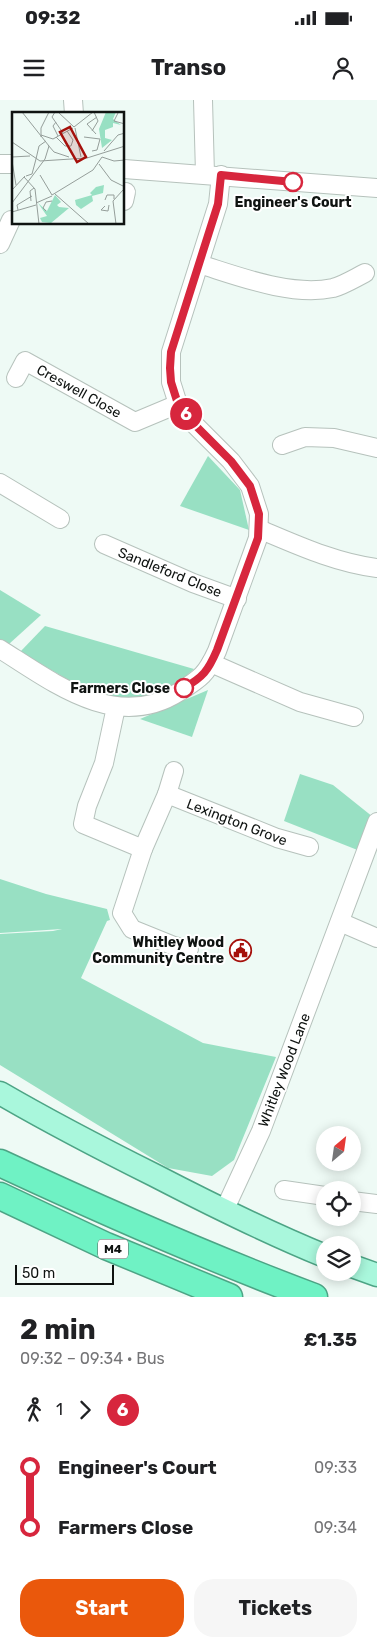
<!DOCTYPE html>
<meta charset="utf-8">
<style>
:root{--surface:#fff;--page:#f6f6f6;--text:#202124;--muted:#757577;--accent:#ea580c}
body{margin:0;font-family:Rubik,sans-serif;background:var(--page);color:var(--text);height:100vh;display:flex;flex-direction:column;font-size:19px;white-space:nowrap}
*{box-sizing:border-box;margin:0}
p{font-size:16px;color:var(--muted)}
.icon{flex:none;width:28px;height:28px;fill:none;stroke:currentColor;stroke-width:2;stroke-linecap:round;stroke-linejoin:round}
.map{position:relative;height:1197px;overflow:hidden}
.sheet{display:flex;flex-direction:column;background:var(--surface);flex:1}
.sheet>*{flex:none}
.badge{padding:0 10px;border-radius:16px;font-size:18px;line-height:32px}
.needle{width:32px;rotate:29deg}
.controls{position:absolute;left:316px;top:1026px;display:grid;gap:10px}
.controls a{display:grid;place-items:center;width:45px;height:45px;border-radius:50%;background:var(--surface);box-shadow:0 2px 12px #0003;font-size:25px}
.scale{position:absolute;left:15px;bottom:12px;width:99px;box-sizing:border-box;padding-left:5px;border:2px solid #0f1311;border-top:0;font-size:14px;line-height:18px;white-space:nowrap;color:#0f1311;-webkit-text-stroke:4px #fff;paint-order:stroke}
.map>.badge{position:absolute;translate:-50% -50%;box-shadow:0 0 0 2px #fff}
.legs{display:flex;align-items:center;gap:8px;height:55px;padding:0 20px;font-size:16px}
.legs p{margin-inline-start:auto}
.headline{display:flex;align-items:center;justify-content:space-between;height:85px;padding:0 20px}
h1{font-size:28px;font-weight:700;line-height:38px}
.button{display:flex;gap:10px;margin-top:auto;padding:10px 20px}
.button a{flex:1;height:58px;border-radius:20px;background:var(--accent);color:#fff;font-size:20px;font-weight:700;line-height:58px;text-align:center}
.button a+a{background:var(--page);color:var(--text)}
ul{padding:0 20px;list-style:none}
li{display:flex;align-items:center;gap:18px;height:60px;font-size:19px}
li i{display:grid;place-items:center;width:8px;height:100%;margin:0 6px;background:currentColor}
li i::after{content:'';width:12px;height:12px;margin:-6px;border:4px solid;border-radius:50%;background:var(--surface)}
li p{margin-inline-start:auto}
li:first-child i{background:linear-gradient(#0000 50%,currentColor 0)}
li:last-child i{background:linear-gradient(currentColor 50%,#0000 0)}
.status{display:flex;justify-content:space-between;align-items:center;height:35px;padding:0 25px;background:var(--surface);direction:ltr}
.status svg{height:14px;fill:currentColor}
header{display:flex;justify-content:space-between;align-items:center;height:65px;padding:0 20px;background:var(--surface);font-size:22px;font-weight:700}
.map>svg:first-child{display:block}
.green{fill:#98e0c3}
.lines{fill:none;stroke-linecap:round;stroke-linejoin:round}
.minor-casing{stroke:#b6c2bc;stroke-width:20}
.major-casing{stroke:#4da485;stroke-width:25}
.highway-casing{stroke:#4da485;stroke-width:29}
.minor{stroke:#fff;stroke-width:18}
.major{stroke:#a9f7dc;stroke-width:22}
.highway{stroke:#6ff2c4;stroke-width:26}
.line-1-casing{stroke:#fff;stroke-width:11}
.line-1{stroke:#d7263d;stroke-width:8}
.stop-1-dot{fill:#fff;stroke:#d7263d;stroke-width:2.5}
.labels{text-anchor:middle;stroke-width:4;stroke-linejoin:round;paint-order:stroke}
.shield{fill:#fff;stroke:#575a58;stroke-width:1}
.shield-label{font-size:12px;font-weight:bold;fill:#0f1311}
.stop-label{font-size:14px;font-weight:bold;fill:#0f1311;stroke:#fff}
.street-label{font-size:14px;fill:#0f1311;stroke:#fff}
.poi-label{font-size:14px;font-weight:bold;fill:#0f1311;stroke:#fff;text-anchor:end}
.inset-road{fill:none;stroke:#959e9a;stroke-width:1}
.view{fill:#a5100b;fill-opacity:0.15;stroke:#a5100b;stroke-width:2.5}
.inset-edge{fill:none;stroke:#0f1311;stroke-width:2.5}
</style>
<div class="status"><b>09:32</b><svg viewBox="0 0 49 12"><path d="M0 12V9h3v3zM5 12V6h3v6zM10 12V3h3v9zM15 12V0h3v12zM26 1h20v11H26zM47 4h2v5h-2z"/></svg></div>
<header><svg class="icon" aria-label="menu" viewBox="0 0 24 24"><path d="M4 6h16M4 12h16M4 18h16"/></svg>Transo<svg class="icon" aria-label="person" viewBox="0 0 24 24"><circle cx="12" cy="8" r="4"/><path d="M4 21q1-7 8-7t8 7"/></svg></header>
<div class="map">
<svg width="377" height="1197" viewBox="0 0 377 1197">
<rect width="100%" height="100%" fill="#eefaf5"/>
<g class="green">
<path d="M208,356L240,390L249,430L180,406Z"/>
<path d="M0,490L41,515L9,544L0,539Z"/>
<path d="M45,526L194,569L163,596L117,600L79,586L20,552Z"/>
<path d="M208,590L192,637L140,619Z"/>
<path d="M300,674L333,685L373,717L360,751L284,721Z"/>
<path d="M0,779L46,794L107,809L110,820L107,821L81,878L203,943L276,957L234,1060L212,1076L168,1068L0,965V834L53,831L62,829L0,833Z"/>
</g>
<g class="lines">
<defs>
<g id="minor">
<path d="M73,0L74,14"/>
<path d="M203,0L205,74"/>
<path d="M0,64H14"/>
<path d="M124,69L377,88"/>
<path d="M124,101L126,92"/>
<path d="M0,144L11,120"/>
<path d="M199,164C238,176 291,197 333,188C344,185 355,178 365,173"/>
<path d="M16,278L25,261L135,322L178,304"/>
<path d="M282,345L305,337L334,338L377,348"/>
<path d="M0,383L60,419"/>
<path d="M259,429C297,445 336,463 377,468"/>
<path d="M104,444L193,483L237,499"/>
<path d="M0,549C54,583 116,632 179,592C201,578 206,575 217,551L258,438L259,414L250,386L231,361L193,323L178,304L171,282V252L218,104L221,75"/>
<path d="M211,563L300,602L354,617"/>
<path d="M116,607L104,663L87,706L83,724L143,749L167,694L174,671"/>
<path d="M167,694L277,738L309,747"/>
<path d="M143,749L122,813L132,829L174,846L189,849"/>
<path d="M340,822L377,838"/>
<path d="M284,1090L325,1096"/>
<path d="M352,1101L377,1104"/>
<path d="M224,1111L261,1031L377,722"/>
</g>
<g id="major">
<path d="M0,993C50,1022 102,1049 154,1075C210,1104 266,1132 325,1156"/>
<path d="M352,1166L377,1175"/>
</g>
<g id="highway">
<path d="M0,1063C103,1111 207,1157 314,1197"/>
<path d="M0,1096L106,1146L229,1197"/>
</g>
</defs>
<use href="#minor" class="minor-casing"/>
<use href="#major" class="major-casing"/>
<use href="#highway" class="highway-casing"/>
<use href="#minor" class="minor"/>
<use href="#major" class="major"/>
<use href="#highway" class="highway"/>
</g>
<g class="lines">
<defs>
<path id="line-1" d="M184,588C203,577 208,571 217,550L258,438L259,414L250,386L231,361L193,323L178,304L171,282L170,268L171,252L218,104L221,75L293,82"/>
</defs>
<use href="#line-1" class="line-1-casing"/>
<use href="#line-1" class="line-1"/>
</g>
<defs>
<symbol id="civic-ring" viewBox="-11 -11 22 22"><circle r="9.5" fill="#fff" stroke="#a5100b" stroke-width="1.5"/><path d="M-.6-6.5H3V-4.5H.6V-3L4-1V1h2V6H-6V1h2V-1L-.6-3ZM-1.2 2.5V6h2.4V2.5Z" fill="#a5100b"/></symbol>
</defs>
<g fill-rule="evenodd">
<use href="#civic-ring" x="228" y="838" width="25" height="25"/>
</g>
<g class="stop-1-dot">
<circle cx="293" cy="82" r="9"/>
<circle cx="184" cy="588" r="9"/>
</g>
<g class="labels">
<rect class="shield" x="98" y="1139.5" width="30" height="19" rx="4"/>
<g class="shield-label">
<text x="113" y="1153">M4</text>
</g>
<g class="stop-label">
<text x="293" y="107">Engineer's Court</text>
<text x="170" y="593" text-anchor="end">Farmers Close</text>
</g>
<g class="street-label">
<text transform="translate(79 291) rotate(29)" y="5">Creswell Close</text>
<text transform="translate(170 472) rotate(22)" y="5">Sandleford Close</text>
<text transform="translate(237 722) rotate(21)" y="5">Lexington Grove</text>
<text transform="translate(284 970) rotate(-69)" y="5">Whitley Wood Lane</text>
</g>
<g class="poi-label">
<text x="224" y="847">Whitley Wood<tspan x="224" dy="16">Community Centre</tspan></text>
</g>
</g>
<g transform="translate(12 12)">
<rect width="112" height="112" fill="#eefaf5"/>
<path d="M94,0H104L101,7L109,13L101,11V15L93,18V26L100,28L90,36L87,17ZM92,73L91,81L80,84L81,89L69,97L64,93L63,88L80,83L78,81L84,75ZM43,83L49,90L45,93L47,95L57,96L39,111L30,110L28,106L35,104L26,91L35,99Z" fill="#98e0c3"/>
<path class="inset-road" d="M43,0L40,5L51,21M46,0L62,15M106,1L102,9L113,12M44,10L41,14L46,24M62,15L81,0M63,16L69,45M80,19L86,9L82,0M84,22L75,12L85,5M29,23L41,27L61,16M29,25V16L37,0M44,25L53,34H59L61,28L55,19M72,25L88,27L85,38L80,39M0,30L28,49L75,46L113,34M36,33L42,40L57,45M92,39L106,23L113,21M0,45L18,44M24,47L27,34L34,29M0,49L4,73M87,52L99,68L113,75M28,63L40,83M14,64L20,62L24,47M12,65L23,77L27,112M0,78L13,64M43,82L77,112M40,83L81,58L90,45L102,49L113,48M93,88L95,83H102V87M19,89L18,79L22,76M0,91L33,47L37,34L10,0M24,91L40,84M93,94L89,98L96,99L97,93M6,98L5,93L20,84M34,99L31,96L34,90L40,89M0,100L24,93M104,112L101,89L111,78"/>
<path class="view" d="M58,15L74,45L65,50L48,20Z"/>
<rect width="112" height="112" class="inset-edge"/>
</g>
</svg>
<div class="controls">
<a><svg class="needle" viewBox="-14 -14 28 28"><path d="M0-13l5 13h-10z" fill="#e53935"/><path d="M0 13l5-13h-10z" fill="#757577"/></svg></a>
<a><svg class="icon" aria-label="locate" viewBox="0 0 24 24"><circle cx="12" cy="12" r="6"/><path d="M12 2v4M12 18v4M2 12h4M18 12h4"/></svg></a>
<a><svg class="icon" aria-label="layers" viewBox="0 0 24 24"><path d="M12 4l9 5-9 5-9-5zM3 14l9 5 9-5"/></svg></a>
</div>
<div class="scale">50 m</div>
<b class="badge" style="left:186px;top:314px;background:#d7263d;color:#fff">6</b>
</div>
<section class="sheet">
<div class="headline"><div><h1>2 min</h1><p>09:32 – 09:34 · Bus</p></div><b>£1.35</b></div>
<div class="legs"><svg class="icon" aria-label="walk" viewBox="0 0 24 24"><circle cx="13" cy="4" r="2"/><path d="M13 8l-2 6 4 7M11 14l-3 7M7 12l3-4h3l4 4"/></svg>1<svg class="icon" aria-label="forward" viewBox="0 0 24 24"><path d="M9 5l7 7-7 7"/></svg><b class="badge" style="background:#d7263d;color:#fff">6</b></div>
<ul>
<li><i style="color:#d7263d"></i><b>Engineer's Court</b><p>09:33</p></li>
<li><i style="color:#d7263d"></i><b>Farmers Close</b><p>09:34</p></li>
</ul>
<div class="button"><a>Start</a><a>Tickets</a></div>
</section>
